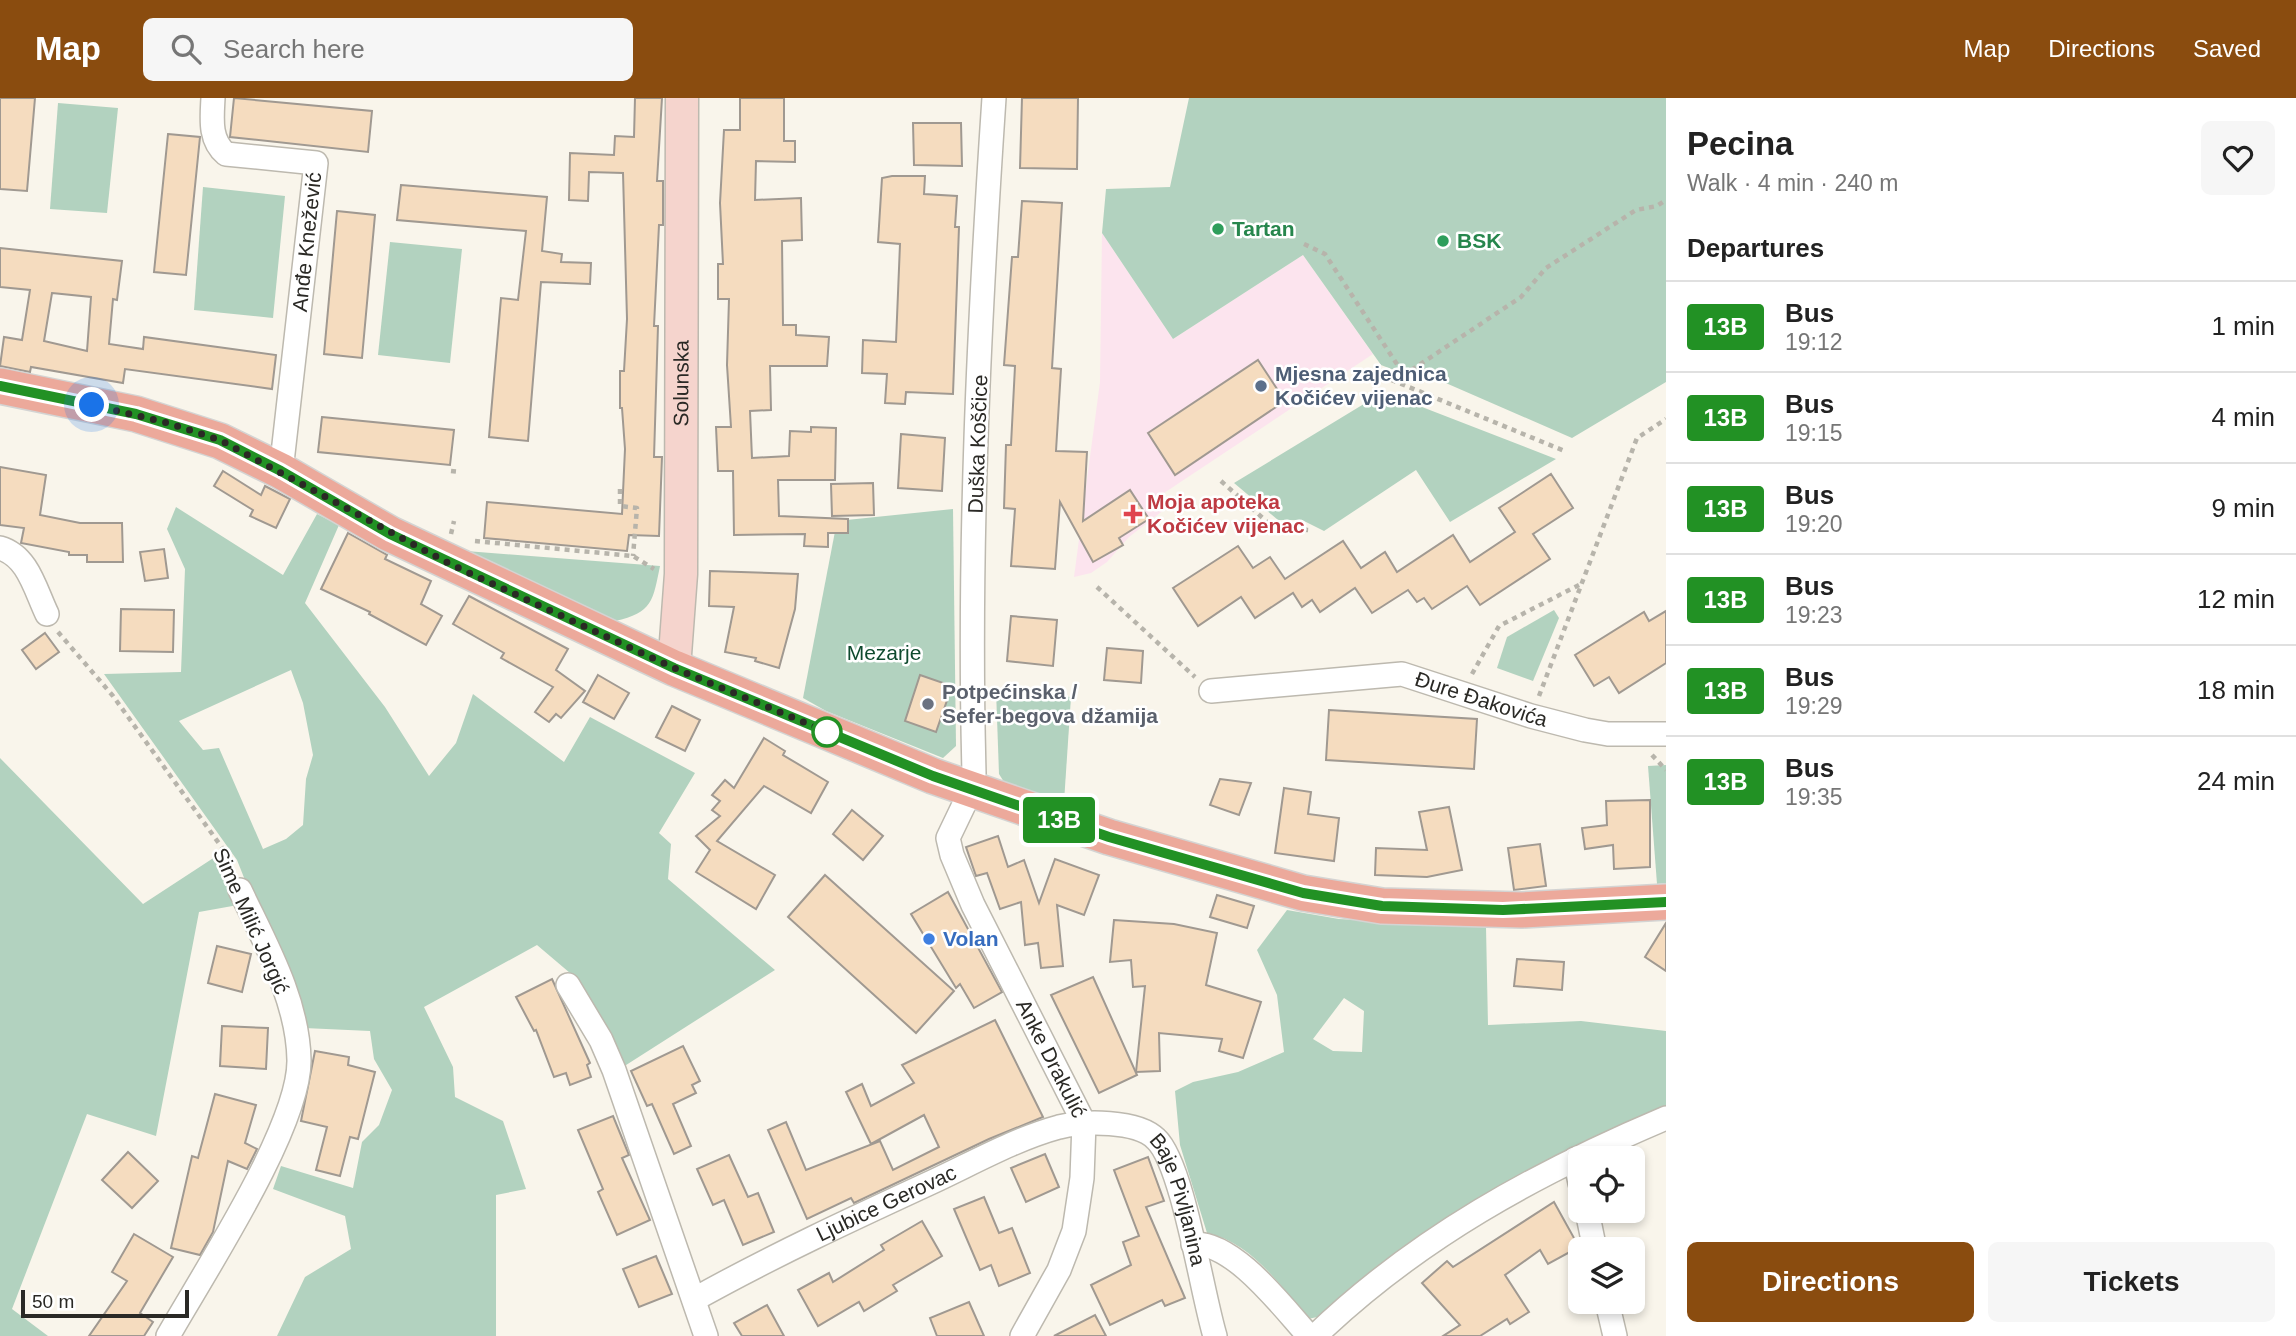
<!DOCTYPE html>
<meta charset="utf-8">
<style>
:root{--surface:#fff;--page:#f6f6f6;--text:#222;--muted:#767676;--line:#e0e0e0;--accent:#8a4c0f}
body{margin:0;font-family:Arial,sans-serif;background:var(--page);color:var(--text);height:100vh;display:flex;flex-direction:column;font-size:26px;white-space:nowrap}
*{box-sizing:border-box;margin:0}
p{font-size:23px;color:var(--muted)}
.icon{flex:none;width:38px;height:38px;fill:none;stroke:currentColor;stroke-width:2;stroke-linecap:round;stroke-linejoin:round}
.map{position:relative;flex:1;overflow:hidden}
.panel{display:flex;flex-direction:column;background:var(--surface);width:630px}
.panel>*{flex:none}
.badge{padding:0 14px;border-radius:5px;font-size:24px;line-height:46px}
.buttons{position:absolute;left:1568px;top:1048px;display:grid;gap:14px}
.buttons a{display:grid;place-items:center;width:77px;height:77px;border-radius:10px;background:var(--surface);box-shadow:0 4px 10px #0003;font-size:35px}
.scale{position:absolute;left:21px;bottom:18px;width:168px;box-sizing:border-box;padding-left:7px;border:4px solid #2a2925;border-top:0;font-size:19px;line-height:24px;white-space:nowrap;color:#2a2925;-webkit-text-stroke:5px #fff;paint-order:stroke}
.you{position:absolute;width:35px;height:35px;margin:-18px;border:5px solid #fff;border-radius:50%;background:#1a73e8;box-shadow:0 0 0 10px #1a73e833}
.map>.badge{position:absolute;translate:-50% -50%;box-shadow:0 0 0 4px #fff}
h2{padding:0 21px;font-size:26px;line-height:63px}
.round{display:grid;place-items:center;flex:none;width:74px;height:74px;border-radius:10px;background:var(--page)}
.summary{display:flex;align-items:center;justify-content:space-between;height:119px;padding:0 21px}
h1{font-size:33px;font-weight:600;line-height:52px}
.primary-button{display:flex;gap:14px;margin-top:auto;padding:14px 21px}
.primary-button a{flex:1;height:80px;border-radius:10px;background:var(--accent);color:#fff;font-size:28px;font-weight:600;line-height:80px;text-align:center}
.primary-button a+a{background:var(--page);color:var(--text)}
ul{padding:0;list-style:none}
li{display:flex;align-items:center;gap:21px;height:91px;padding:0 21px;border-top:2px solid var(--line)}
li div{flex:1}
li b{display:block;font-size:26px}
li em{font-style:normal}
li .badge{min-width:77px;font-weight:700;text-align:center}
header{display:flex;align-items:center;gap:42px;box-sizing:border-box;height:98px;padding:0 35px;background:var(--accent);color:#fff}
header strong{font-size:33px}
nav{display:flex;gap:38px;margin-inline-start:auto;font-size:24px}
.search{width:490px;height:63px;background:var(--page);display:flex;align-items:center;gap:18px;box-sizing:border-box;padding:0 24px;border-radius:10px;color:var(--muted);font-size:26px}
main{display:flex;flex:1;min-height:0}
.map>svg:first-child{display:block}
.medical{fill:#fce4ee}
.green{fill:#b2d2bf;fill-rule:evenodd}
.building{fill:#f5dcbf;stroke:#a09991;stroke-width:2;fill-rule:evenodd}
.lines{fill:none;stroke-linecap:round;stroke-linejoin:round}
.street-casing{stroke:#bdb9af;stroke-width:26}
.secondary-casing{stroke:#bdb9af;stroke-width:35}
.primary-casing{stroke:#d4d4d3;stroke-width:38}
.path{stroke:#b7b4ab;stroke-width:4.5;stroke-dasharray:5 5;stroke-linecap:butt}
.street{stroke:#fff;stroke-width:23}
.secondary{stroke:#f5d4cd;stroke-width:32}
.primary{stroke:#eca99b;stroke-width:35}
.line-casing{stroke:#fff;stroke-width:16}
.line{stroke:#229124;stroke-width:10}
.walk{stroke:#2a2925;stroke-width:7;stroke-dasharray:0 12.6}
.leisure-dot{fill:#2e9e5b;stroke:#fff;stroke-width:2.5}
.service-dot{fill:#5c6f8a;stroke:#fff;stroke-width:2.5}
.health-dot{fill:#e0444e;stroke:#fff;stroke-width:2.5}
.worship-dot{fill:#6b7280;stroke:#fff;stroke-width:2.5}
.stop-dot{fill:#fff;stroke:#229124;stroke-width:3.5}
.shop-dot{fill:#3f7fe0;stroke:#fff;stroke-width:2.5}
.labels{text-anchor:middle;stroke-width:5;stroke-linejoin:round;paint-order:stroke}
.leisure-label{font-size:21px;font-weight:bold;fill:#27864d;stroke:#fff;text-anchor:start}
.street-label{font-size:21px;fill:#2a2925;stroke:#fff}
.service-label{font-size:21px;font-weight:bold;fill:#4e5e75;stroke:#fff;text-anchor:start}
.health-label{font-size:21px;font-weight:bold;fill:#be3a42;stroke:#fff;text-anchor:start}
.park-label{font-size:21px;fill:#0e4a2e;stroke:#fff}
.worship-label{font-size:21px;font-weight:bold;fill:#5b616d;stroke:#fff;text-anchor:start}
.shop-label{font-size:21px;font-weight:bold;fill:#366cbe;stroke:#fff;text-anchor:start}
</style>
<header>
<strong>Map</strong>
<div class="search"><svg class="icon" aria-label="search" viewBox="0 0 24 24"><circle cx="10" cy="10" r="6"/><path d="M15 15l6 6"/></svg>Search here</div>
<nav><a>Map</a><a>Directions</a><a>Saved</a></nav>
</header>
<main>
<div class="map">
<svg width="1666" height="1238" viewBox="0 0 1666 1238">
<rect width="100%" height="100%" fill="#f9f5eb"/>
<path class="medical" d="M1102,135L1173,241L1303,157L1373,256L1158,399L1165,411L1129,439L1107,464L1091,475L1074,479L1100,284Z"/>
<g class="green">
<path d="M1189,0H1666V284L1572,340L1432,279L1417,281L1381,267L1303,157L1173,241L1102,135L1106,91L1170,89Z"/>
<path d="M58,5L118,10L107,115L50,111Z"/>
<path d="M203,89L285,98L273,220L194,212Z"/>
<path d="M390,144L462,151L450,265L378,257Z"/>
<path d="M1391,297L1556,361L1450,424L1416,372L1324,433L1302,422H1278L1234,385L1377,298Z"/>
<path d="M176,409L283,477L317,416L339,427L305,505L385,609L429,678L456,645L473,596L564,664L590,619L695,675L659,735L671,746L668,781L775,872L623,969L570,875L537,847L424,909L453,969L455,999L503,1023L526,1091L496,1097V1238H277L305,1179L351,1151L345,1118L273,1091L281,1068L353,1090L362,1044L379,1027L392,992L374,961L370,933L304,930L237,762L104,576L181,574L185,471L167,431ZM291,572L303,605L313,657L306,681L303,727L286,741L263,751L219,650L203,652L179,623Z"/>
<path d="M953,411L956,648L943,660L826,613L803,600L837,423Z"/>
<path d="M466,453L660,468C653,502 653,515 615,523Z"/>
<path d="M1554,512L1559,520L1533,583L1497,570L1507,539Z"/>
<path d="M996,592L1071,599L1064,704L1004,684L999,676Z"/>
<path d="M0,660L143,806L218,757L238,807L199,814L156,1038L87,1016L12,1211L48,1238H0Z"/>
<path d="M1666,667V785L1657,786L1648,668Z"/>
<path d="M1287,812L1339,821L1486,829L1488,927L1581,923L1666,933V1009L1598,1037L1513,1082L1434,1131L1358,1185L1322,1218L1308,1221C1279,1186 1252,1145 1207,1135L1180,1047L1175,993L1193,984L1238,974L1284,954L1277,897L1257,852ZM1344,900L1364,913L1362,954L1333,953L1313,941Z"/>
</g>
<g class="building">
<path d="M0,0H35L27,93L0,91Z"/>
<path d="M234,0L372,13L368,54L230,39Z"/>
<path d="M635,0H662L657,83H663V127H659L654,228H658L654,359H662L659,438L629,437L627,453L484,440L487,404L622,416L625,351L622,310H620V273H624L627,221L623,75L589,74L588,103L569,102L570,55L614,57L615,38L634,39Z"/>
<path d="M740,0H784V43H795V64L756,63L755,102L801,100L802,142L782,143L783,227H796V237L829,239L827,268H770L771,312L750,313L752,360L789,358L790,333L811,334V329L836,330L835,382H778L779,418L848,421V435H828V449L804,448L805,436L734,437L733,373H718L716,329H731L727,267L729,201H718V166H723L720,105L724,32H740Z"/>
<path d="M1022,0H1078L1077,71L1020,70Z"/>
<path d="M913,25H961L962,68L914,67Z"/>
<path d="M168,36L200,39L186,177L154,174Z"/>
<path d="M892,78H925L924,96L957,98L955,129H959L953,296L906,294L905,306L885,305L887,276L862,275L863,242L896,244L900,146L878,144L882,80Z"/>
<path d="M401,87L547,99L542,153L562,156L561,164L591,165L590,186L541,184L528,343L489,339L501,200L518,202L526,133L397,122Z"/>
<path d="M1022,103L1062,105L1052,270L1061,271L1056,353L1087,354L1083,423L1130,392L1149,421L1119,440L1123,447L1093,464L1060,404L1055,471L1011,468L1015,411L1004,410L1006,347H1011L1015,268L1004,267L1012,159H1018Z"/>
<path d="M337,113L375,117L362,260L324,256Z"/>
<path d="M0,150L122,163L117,202L113,201L109,246L143,251L144,239L276,257L272,291L125,271L123,285L31,269L30,274L0,268L4,239L22,242L30,192L0,189ZM52,195L91,199L87,253L44,243Z"/>
<path d="M1258,262L1285,303L1175,377L1148,335Z"/>
<path d="M322,319L454,332L450,367L318,354Z"/>
<path d="M901,336L945,340L942,393L898,390Z"/>
<path d="M0,369L46,377L40,417L80,425H122L123,464H87V457H69V454L21,445L24,430L0,427Z"/>
<path d="M223,373L261,397L265,388L290,401L276,430L250,418L253,412L214,388Z"/>
<path d="M1551,376L1573,410L1533,436L1550,461L1480,507L1467,488L1432,511L1424,500L1417,504L1408,492L1372,515L1355,490L1320,514L1312,502L1302,509L1293,495L1255,520L1241,499L1198,528L1173,490L1238,448L1253,470L1270,459L1285,481L1343,443L1361,470L1385,454L1397,474L1453,437L1470,464L1515,434L1499,410Z"/>
<path d="M873,385L874,417L832,418L831,386Z"/>
<path d="M348,435L387,457L385,461L431,483L421,506L442,518L426,547L369,516L370,514L321,491Z"/>
<path d="M164,451L168,480L145,483L140,454Z"/>
<path d="M710,473L798,476L795,511L779,570L755,563L756,560L725,554L734,509L709,508Z"/>
<path d="M469,498L568,551L556,572L585,593L561,620L556,616L549,624L535,614L553,589L501,560L504,555L453,526Z"/>
<path d="M121,511L174,512L173,554L120,553Z"/>
<path d="M1666,513V565L1619,595L1609,579L1594,588L1575,557L1644,514L1649,523Z"/>
<path d="M1011,518L1057,522L1053,568L1007,563Z"/>
<path d="M45,535L59,554L36,571L22,552Z"/>
<path d="M1107,550L1143,553L1141,585L1104,582Z"/>
<path d="M598,577L629,595L614,621L583,604Z"/>
<path d="M920,577L952,588L936,634L905,623Z"/>
<path d="M672,608L700,622L685,653L656,639Z"/>
<path d="M1329,612L1477,621L1474,671L1326,662Z"/>
<path d="M764,640L785,653L783,657L828,684L811,715L764,688L717,743L775,777L756,811L696,774L710,752L696,738L720,718L712,712L720,703L712,697L725,682L734,690Z"/>
<path d="M1220,681L1251,685L1239,717L1210,707Z"/>
<path d="M1284,690L1311,694L1308,716L1339,720L1334,763L1275,755Z"/>
<path d="M1650,702V769L1614,771L1613,747L1585,751L1582,730L1607,727L1606,703Z"/>
<path d="M1449,709L1462,772L1427,779L1375,777L1376,750L1427,752L1419,714Z"/>
<path d="M852,712L883,738L863,762L833,736Z"/>
<path d="M998,738L1008,769L1024,762L1039,805L1055,761L1099,777L1084,817L1057,807L1063,868L1041,870L1038,845L1025,847L1021,804L1000,811L987,775L976,778L966,749Z"/>
<path d="M1540,746L1546,788L1514,792L1508,750Z"/>
<path d="M825,777L954,893L916,935L788,819Z"/>
<path d="M948,794L1002,894L974,910L960,886L956,890L911,816Z"/>
<path d="M1217,797L1254,808L1247,830L1210,819Z"/>
<path d="M1114,822L1174,826L1217,835L1206,887L1261,904L1243,960L1219,953L1222,941L1159,935L1160,973L1136,974L1145,888L1133,889L1131,862L1110,864Z"/>
<path d="M1666,825V873L1645,859Z"/>
<path d="M217,848L251,856L242,894L208,885Z"/>
<path d="M1517,861L1564,864L1562,892L1514,888Z"/>
<path d="M1093,879L1137,977L1099,995L1051,897Z"/>
<path d="M552,881L590,965L587,967L591,979L570,987L566,975L554,979L536,932L534,933L516,899Z"/>
<path d="M995,922L1043,1019L989,1041L854,1105L851,1100L807,1121L768,1032L786,1024L806,1072L880,1043L893,1072L939,1049L924,1017L871,1046L846,994L862,986L871,1008L914,985L902,967Z"/>
<path d="M222,928L268,930L266,971L220,968Z"/>
<path d="M683,948L700,983L692,987L696,995L673,1006L691,1048L674,1056L652,1006L647,1008L631,973Z"/>
<path d="M315,953L349,959L348,967L375,974L358,1041L350,1039L340,1078L316,1072L327,1029L301,1023Z"/>
<path d="M215,996L256,1007L245,1045L257,1051L247,1071L228,1063L213,1134L200,1157L171,1150L192,1058L198,1060Z"/>
<path d="M613,1018L629,1057L622,1060L650,1122L617,1137L598,1094L603,1091L578,1032Z"/>
<path d="M128,1054L158,1083L132,1110L102,1082Z"/>
<path d="M1045,1056L1059,1089L1026,1104L1011,1070Z"/>
<path d="M729,1057L748,1099L758,1095L774,1134L743,1147L724,1102L713,1107L697,1071Z"/>
<path d="M1148,1059L1164,1103L1146,1109L1185,1200L1165,1208L1162,1202L1110,1227L1091,1187L1131,1167L1123,1144L1139,1138L1114,1072Z"/>
<path d="M984,1099L999,1135L1012,1130L1030,1175L999,1188L991,1167L980,1172L954,1111Z"/>
<path d="M1554,1104L1579,1149L1548,1166L1540,1152L1505,1177L1529,1214L1510,1226L1507,1221L1480,1238H1443L1460,1227L1422,1185L1447,1163L1453,1169Z"/>
<path d="M922,1123L942,1158L893,1187L897,1193L864,1213L859,1204L818,1228L798,1192L829,1175L833,1184L884,1152L881,1147Z"/>
<path d="M134,1136L173,1159L140,1215L153,1224L144,1238H89L127,1183L112,1174Z"/>
<path d="M656,1158L672,1196L639,1209L623,1171Z"/>
<path d="M969,1204L984,1238H937L930,1220Z"/>
<path d="M767,1207L784,1238H742L734,1225Z"/>
<path d="M1095,1217L1106,1238H1054Z"/>
</g>
<g class="lines">
<defs>
<g id="street">
<path d="M213,0C212,20 209,42 226,56L316,65L281,373"/>
<path id="s1" d="M994,0C979,224 968,450 974,675L971,692L948,740L952,757L973,807L1084,1025L1082,1080L1074,1133L1059,1172L1022,1238"/>
<path d="M0,450C28,458 35,491 47,516"/>
<path id="s2" d="M1211,593L1402,576L1531,618L1585,632L1608,636H1666"/>
<path d="M568,887L601,942L614,972L706,1238"/>
<path d="M1575,1061L1580,1085"/>
<path d="M1587,1113L1595,1152"/>
<path d="M1193,1146C1234,1143 1284,1211 1309,1238"/>
<path id="s3" d="M695,1201C772,1158 852,1121 932,1084C973,1065 1015,1041 1059,1029C1084,1023 1137,1022 1156,1041C1183,1066 1202,1196 1215,1238"/>
<path d="M1607,1204L1615,1238"/>
<path d="M168,1238C203,1176 300,1029 299,962C298,902 265,845 240,792"/>
<path d="M1315,1238C1417,1140 1536,1075 1666,1020"/>
</g>
<g id="secondary">
<path id="s4" d="M674,570L681,476L682,0"/>
</g>
<path id="primary" d="M0,288L136,316L220,343L281,373L390,436L674,570L933,678L1109,739L1303,795L1382,808L1522,812L1666,804"/>
</defs>
<use href="#street" class="street-casing"/>
<use href="#secondary" class="secondary-casing"/>
<use href="#primary" class="primary-casing"/>
<g class="path">
<path d="M1304,146L1325,156L1404,277"/>
<path d="M1382,278L1567,354"/>
<path d="M1395,283L1521,199L1546,170L1636,112L1657,108L1666,102"/>
<path d="M451,373L460,374"/>
<path d="M1221,383L1274,430L1309,432"/>
<path d="M620,391V408L637,410L633,458"/>
<path d="M451,436L454,423"/>
<path d="M475,443L633,458L654,471"/>
<path d="M1097,489L1195,579"/>
<path d="M58,534L113,598L223,751L231,772"/>
<path d="M1472,576L1499,528L1579,487"/>
<path d="M1539,598L1637,340L1666,321"/>
<path d="M1652,657L1666,672"/>
</g>
<use href="#street" class="street"/>
<use href="#secondary" class="secondary"/>
<use href="#primary" class="primary"/>
</g>
<g class="lines">
<defs>
<path id="line" d="M0,288L136,316L220,342L281,373L390,436L674,570L933,678L1109,739L1303,795L1382,808L1503,812L1666,804"/>
</defs>
<use href="#line" class="line-casing"/>
<use href="#line" class="line"/>
<path class="walk" d="M92,307L168,325L220,342L450,466L674,570L830,635L827,634"/>
</g>
<g class="leisure-dot">
<circle cx="1218" cy="131" r="7"/>
<circle cx="1443" cy="143" r="7"/>
</g>
<circle class="service-dot" cx="1261" cy="288" r="7"/>
<path class="health-dot" d="M1129.5 405.5h7v7h7v7h-7v7h-7v-7h-7v-7h7z"/>
<circle class="worship-dot" cx="928" cy="606" r="7"/>
<circle class="stop-dot" cx="827" cy="634" r="14"/>
<circle class="shop-dot" cx="929" cy="841" r="7"/>
<g class="labels">
<g class="leisure-label">
<text x="1232" y="138">Tartan</text>
<text x="1457" y="150">BSK</text>
</g>
<g class="street-label">
<text transform="translate(307 144) rotate(-84)" y="7">Anđe Knežević</text>
<text dy="7" stroke="none"><textPath href="#s4" startOffset="285">Solunska</textPath></text>
<text transform="translate(978 346) rotate(-88)" y="7">Duška Koščice</text>
<text dy="7" stroke="none"><textPath href="#s2" startOffset="275">Đure Đakovića</textPath></text>
<text transform="translate(251 823) rotate(66)" y="7">Sime Milić Jorgić</text>
<text dy="7" stroke="none"><textPath href="#s1" startOffset="990">Anke Drakulić</textPath></text>
<text dy="7" stroke="none"><textPath href="#s3" startOffset="569">Baje Pivljanina</textPath></text>
<text dy="7" stroke="none"><textPath href="#s3" startOffset="214">Ljubice Gerovac</textPath></text>
</g>
<g class="service-label">
<text x="1275" y="283">Mjesna zajednica<tspan x="1275" dy="24">Kočićev vijenac</tspan></text>
</g>
<g class="health-label">
<text x="1147" y="411">Moja apoteka<tspan x="1147" dy="24">Kočićev vijenac</tspan></text>
</g>
<g class="park-label">
<text x="884" y="562">Mezarje</text>
</g>
<g class="worship-label">
<text x="942" y="601">Potpećinska /<tspan x="942" dy="24">Sefer-begova džamija</tspan></text>
</g>
<g class="shop-label">
<text x="943" y="848">Volan</text>
</g>
</g>
</svg>
<div class="buttons">
<a><svg class="icon" aria-label="locate" viewBox="0 0 24 24"><circle cx="12" cy="12" r="6"/><path d="M12 2v4M12 18v4M2 12h4M18 12h4"/></svg></a>
<a><svg class="icon" aria-label="layers" viewBox="0 0 24 24"><path d="M12 4l9 5-9 5-9-5zM3 14l9 5 9-5"/></svg></a>
</div>
<div class="scale">50 m</div>
<div class="you" style="left:92px;top:307px"></div>
<b class="badge" style="left:1059px;top:722px;background:#229124;color:#fff">13B</b>
</div>
<section class="panel">
<div class="summary"><div><h1>Pecina</h1><p>Walk · 4 min · 240 m</p></div><a class="round"><svg class="icon" aria-label="heart" viewBox="0 0 24 24"><path d="M12 20l-8-8c-3-5 5-10 8-4 3-6 11-1 8 4z"/></svg></a></div>
<h2>Departures</h2>
<ul>
<li><span class="badge" style="background:#229124;color:#fff">13B</span><div><b>Bus</b><p>19:12</p></div><em>1 min</em></li>
<li><span class="badge" style="background:#229124;color:#fff">13B</span><div><b>Bus</b><p>19:15</p></div><em>4 min</em></li>
<li><span class="badge" style="background:#229124;color:#fff">13B</span><div><b>Bus</b><p>19:20</p></div><em>9 min</em></li>
<li><span class="badge" style="background:#229124;color:#fff">13B</span><div><b>Bus</b><p>19:23</p></div><em>12 min</em></li>
<li><span class="badge" style="background:#229124;color:#fff">13B</span><div><b>Bus</b><p>19:29</p></div><em>18 min</em></li>
<li><span class="badge" style="background:#229124;color:#fff">13B</span><div><b>Bus</b><p>19:35</p></div><em>24 min</em></li>
</ul>
<div class="primary-button"><a>Directions</a><a>Tickets</a></div>
</section>
</main>
